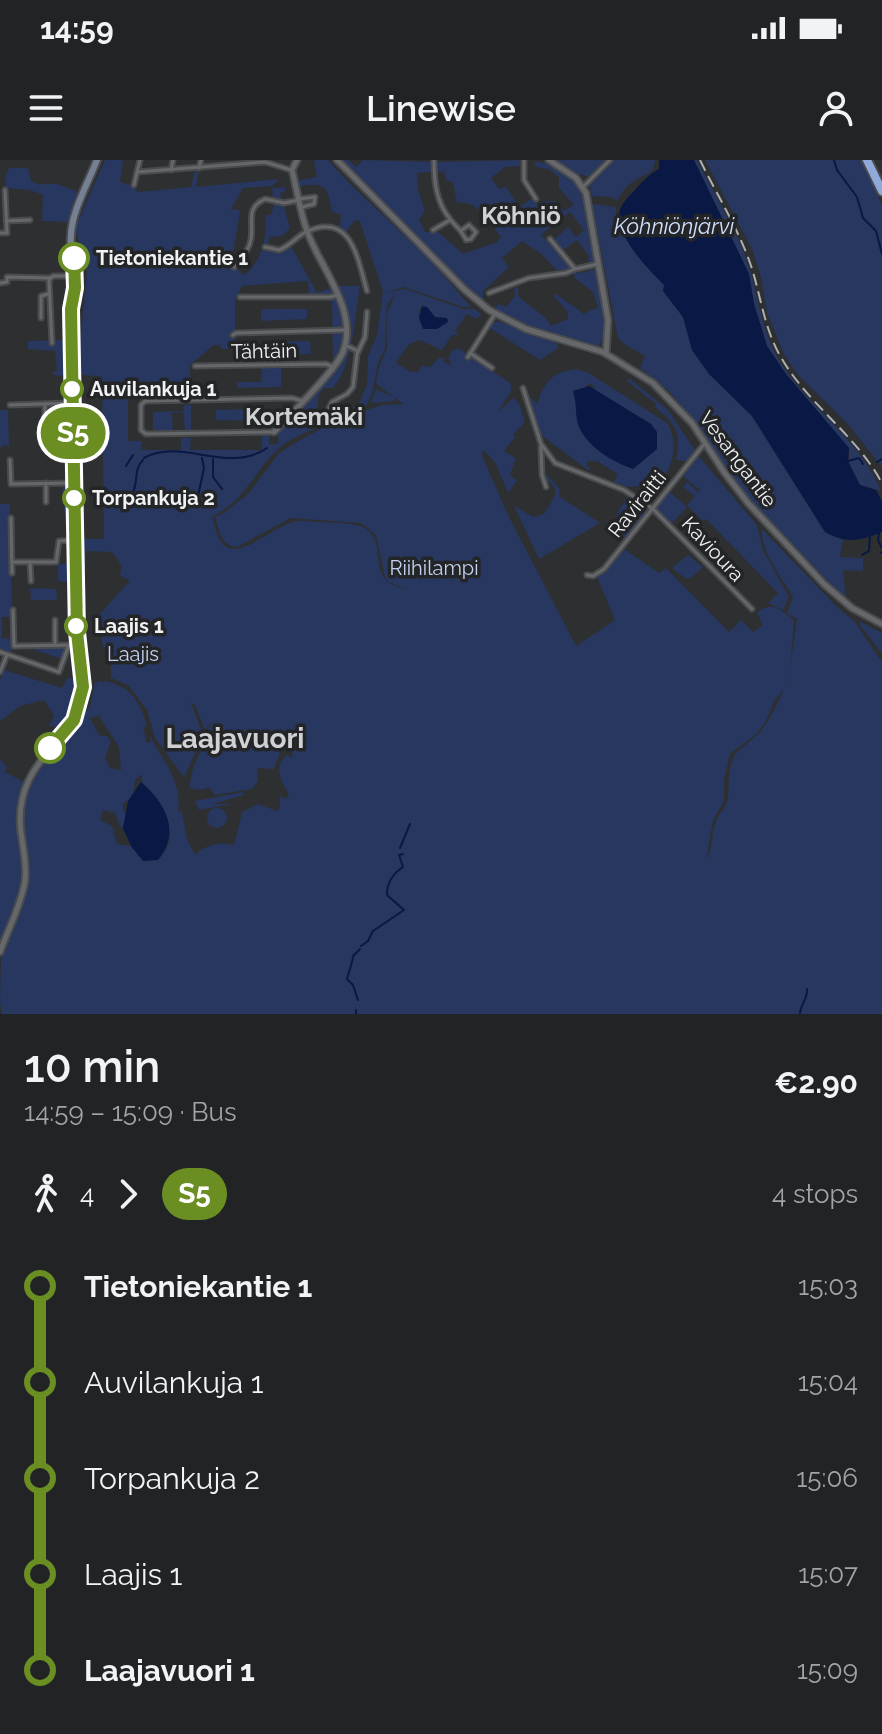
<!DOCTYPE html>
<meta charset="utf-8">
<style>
:root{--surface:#222325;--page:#2a2b2d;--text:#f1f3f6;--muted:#a2a4a7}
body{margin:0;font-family:Raleway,sans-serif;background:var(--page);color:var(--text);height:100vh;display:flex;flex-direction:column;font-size:30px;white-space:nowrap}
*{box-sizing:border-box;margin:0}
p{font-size:26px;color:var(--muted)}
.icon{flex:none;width:44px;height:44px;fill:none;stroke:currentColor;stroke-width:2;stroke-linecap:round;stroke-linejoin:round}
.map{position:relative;height:854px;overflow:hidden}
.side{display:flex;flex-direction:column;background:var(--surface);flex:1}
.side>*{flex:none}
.badge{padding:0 16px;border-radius:26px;font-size:28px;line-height:52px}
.map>.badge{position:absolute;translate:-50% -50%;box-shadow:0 0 0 4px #fff}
.legs{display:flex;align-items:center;gap:12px;height:88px;padding:0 24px;font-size:26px}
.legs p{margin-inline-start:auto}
.overview{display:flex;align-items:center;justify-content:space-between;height:136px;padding:0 24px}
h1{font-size:44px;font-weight:600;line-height:60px}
ul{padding:0 24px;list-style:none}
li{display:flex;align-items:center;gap:28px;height:96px;font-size:30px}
li i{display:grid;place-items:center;width:12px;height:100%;margin:0 10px;background:currentColor}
li i::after{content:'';width:20px;height:20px;margin:-10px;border:6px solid;border-radius:50%;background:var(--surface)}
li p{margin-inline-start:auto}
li:first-child i{background:linear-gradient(#0000 50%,currentColor 0)}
li:last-child i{background:linear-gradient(currentColor 50%,#0000 0)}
.status{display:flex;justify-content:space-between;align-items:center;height:56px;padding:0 40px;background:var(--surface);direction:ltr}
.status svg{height:22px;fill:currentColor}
header{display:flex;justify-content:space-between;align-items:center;height:104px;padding:0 24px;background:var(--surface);font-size:36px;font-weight:600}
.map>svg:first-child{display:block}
.green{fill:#27375f;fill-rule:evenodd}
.water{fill:#091844}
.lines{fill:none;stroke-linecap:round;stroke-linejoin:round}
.stream{stroke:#091844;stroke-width:2}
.minor-casing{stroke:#4a4b4d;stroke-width:7}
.tertiary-casing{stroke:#4a4b4d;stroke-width:9}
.secondary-casing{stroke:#4a4b4d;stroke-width:10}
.trunk-casing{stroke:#4a4b4d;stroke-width:12}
.minor{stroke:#66676a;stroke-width:3}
.tertiary{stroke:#66676a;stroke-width:5}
.secondary{stroke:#768095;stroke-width:6}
.trunk{stroke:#91a8dc;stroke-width:8}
.rail{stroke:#adafb0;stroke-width:2;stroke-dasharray:12 6;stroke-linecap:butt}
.line-1-casing{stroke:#fff;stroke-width:18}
.line-1{stroke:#6b8e23;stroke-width:12}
.stop-1-dot{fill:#fff;stroke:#6b8e23;stroke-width:4}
.labels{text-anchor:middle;stroke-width:7;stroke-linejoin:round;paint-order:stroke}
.stop-label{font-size:20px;font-weight:bold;fill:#f0f1f2;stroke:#242527;text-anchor:start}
.street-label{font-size:20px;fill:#f0f1f2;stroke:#242527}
.park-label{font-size:20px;fill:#c3d1f0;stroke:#242527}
.water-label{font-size:22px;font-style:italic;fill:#d1dfff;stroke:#242527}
.quarter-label{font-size:24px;font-weight:bold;fill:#cfd1d4;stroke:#242527}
.district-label{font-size:28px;font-weight:bold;fill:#cfd1d4;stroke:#242527}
</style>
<div class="status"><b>14:59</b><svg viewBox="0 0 49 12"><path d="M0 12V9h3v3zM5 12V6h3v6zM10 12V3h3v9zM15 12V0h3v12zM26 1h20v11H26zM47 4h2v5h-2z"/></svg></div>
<header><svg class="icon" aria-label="menu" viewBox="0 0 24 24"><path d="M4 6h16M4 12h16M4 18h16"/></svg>Linewise<svg class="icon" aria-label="person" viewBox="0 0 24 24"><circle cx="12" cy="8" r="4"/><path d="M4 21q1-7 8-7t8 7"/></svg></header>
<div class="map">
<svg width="882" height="854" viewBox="0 0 882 854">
<rect width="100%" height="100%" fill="#2d2f31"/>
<g class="green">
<path d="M105,0H123L120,22L133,26L138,32L191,27L195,9L199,8L196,27L279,19L272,26L243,28L231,49L240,50L234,89L225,97L244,115C256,107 264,89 265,74C266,67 264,62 266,55H271L274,45L272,28L285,27V32L280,33L290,68L282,76L269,77L267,90L277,93L291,86L317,133L337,126H360C355,156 353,204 333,228H324L318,236V263L350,251L359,243L367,225L368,196L377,175L383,132L360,61L355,60L346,72L339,69L341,55L332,52C328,26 325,22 299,26L300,20L317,17L314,0H328L349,23L426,96L430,89L342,0H348L356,7L363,0L432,2L433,12L417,13L418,30L425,51L419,60L425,72H438L463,94L497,82L501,77C489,61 479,40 457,43L453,22L446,20L444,11L436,12L435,2L520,0V6L505,7L491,18L499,29L506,27L524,54L520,47L532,38L554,64L541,75L572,107L559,112L541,94L522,81L502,98L509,107L483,131V143L435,96L431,101L471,147H463L404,127L385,133L406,129L463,149H475L482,155L476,159L467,154L455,171L458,173L457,176L453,174L442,190L419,180L409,184L396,203L411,212H418L422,205L430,207L439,198H445L443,201L450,205L451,203L448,198L453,190L458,188L510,223L512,230L498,252L513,238L519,243L525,262L513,275L515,277L504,291L516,298L510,315L517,321L508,333L495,302L483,290L482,296L509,357L576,486L615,460L597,417L624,389L659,413L666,408L729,472L741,460L753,472L763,465L757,452C774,441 779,449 794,460L790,508L797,459L787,453L793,437C782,418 760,391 762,369L836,446L854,461L882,502V854H2L0,843L1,797L26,723L22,660L24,639L31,621L43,602L90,547L95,522L102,521L103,524L104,521C130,525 141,543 147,567H143L147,583L151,582L149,575C162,599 183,622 178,651L182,652L187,679L195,695C205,685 220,681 234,685L242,652L258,644L277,651L280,648V636L286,639L289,634C281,622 272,605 288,595L291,598L293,594L283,585L274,609L257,608L258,621L252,629L215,635L209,628L198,630L189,628L193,608L205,581L206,572L213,561L205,570L195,545L191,543L202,572L201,581L184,617L155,578L147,550L128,525L111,518V497L102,484V463L95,459L130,421L120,415L122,406L112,392L86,391L84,439H80L79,352L82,379H104L102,217L77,214L87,112L75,68ZM308,121L309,136L332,139L333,200L308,236L288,258L285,254H263L261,249L216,250V260L272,261V269L276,272L279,281L277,284H269V273H262V290H190L191,278H181V290H141V281H128V242C144,222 166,224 190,222V205L214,185H219L222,189H235V140L242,126ZM396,133L387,153V188L379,207L376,224L395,238L376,229L371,243L394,241L395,238L404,244L381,245L334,262L300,280L279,293L249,333L224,353L215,357C219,370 221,386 237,387L291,358L361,363L376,375L385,417L389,422L406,429C362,420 391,385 365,368C353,361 318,363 303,361C280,358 242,402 224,385C217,379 215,366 212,357C246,339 252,315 276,291C296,270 341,263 365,248L372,234L378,203L385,188L387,145ZM420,148L428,149L435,157L448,160L435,169L427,168L419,158ZM788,515C787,527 768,565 758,574C751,581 741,587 735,595C726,611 730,622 728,637C727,647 721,651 717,659C711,672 714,687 706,700L713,660L724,641V620L730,594L756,574L766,561L774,541L784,529ZM99,556L119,587L121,610L110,608L105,598L111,581L107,576L99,575L90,558ZM142,614V623C161,640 177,665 166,690L143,701L131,686L117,684L112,666L100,660L103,650L115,653L121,668L123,667L127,652L123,653V643C135,638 134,630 135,620Z"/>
<path d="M552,0H606L588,17L570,11Z"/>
<path d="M613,0H655C654,14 648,13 637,19C628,24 622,32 617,41L611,37L592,36L589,24Z"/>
<path d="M694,0H697C714,34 736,68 748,104C759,137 761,171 780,202C809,248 860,279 881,331L860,325L849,304V288L786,214L767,186L754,144L749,114Z"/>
<path d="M705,0H861L882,45V307L847,263L798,215L784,194L767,153L761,117L752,89Z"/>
<path d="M535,2L549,3L562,12L574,20L584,33L594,103L588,105L589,96L577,80L562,91L554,80L568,67L576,77L584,70L570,52L560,60L549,57L539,42L554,41L564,51L574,45L559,28V17L547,8L544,9L535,6Z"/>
<path d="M9,8H28L31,21L37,24H57L80,33L69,62L42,61L43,35L30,30L6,28L5,17Z"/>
<path d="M592,44L616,47V59C623,65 621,69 625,77C635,95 650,110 665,125L663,131L683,157L692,190L709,214L752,256L825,372L843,380L840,397L863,398V411L843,410L846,440L751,341L721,303L693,260L669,231L640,208L645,196L626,185L618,178Z"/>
<path d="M591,109L596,112C599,133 611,167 599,186L527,167L493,149L499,144L506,147L515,136L514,128L518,127V135C528,147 544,152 551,166L568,159V152L554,136L557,134C566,143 574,144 583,154L598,147L593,132L576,119L573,113L587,112Z"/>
<path d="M261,149H307V159L261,161Z"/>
<path d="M497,161L550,178L558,182V188L540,200L488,167Z"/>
<path d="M69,180L71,217L53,215V212L57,211L55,191L28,189V181Z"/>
<path d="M310,181L311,194L262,195V182Z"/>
<path d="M281,205V227L237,228V222H261L262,206Z"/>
<path d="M575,209L587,212L667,263C677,278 675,301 665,316L651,317L650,325L627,327L614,322L618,314L597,301H588L586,305L590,307L589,311L540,274L528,241V236L538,244C542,223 553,212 575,209ZM589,223L595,227L593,229L651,265L657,289L636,306C600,287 554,269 589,223Z"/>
<path d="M629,218L668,250L695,290L687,301L676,300C682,271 676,265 655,247L656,244L627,221Z"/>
<path d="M184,245H191V271H185L183,252L172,253L173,272H153V252L184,251Z"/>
<path d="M0,250H8L9,286L2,284L4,287H0Z"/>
<path d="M697,294L757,365L763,390L789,437L783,450L768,443L778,433L706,359L703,361L687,345L695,336L683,327L687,322L698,332L700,330L685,318L682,312Z"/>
<path d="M547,315L559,328L560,337L600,363L539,399L514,346L533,357L544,354L555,336V328L544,316Z"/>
<path d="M69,325L72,373L67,378L62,326Z"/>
<path d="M669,331L687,347L672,363L655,349Z"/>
<path d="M628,336L650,349L625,378L622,376L629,363L616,361L617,354L630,357V362L633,357L617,353Z"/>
<path d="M0,344H10L12,457H2V478L13,479L11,495L0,491Z"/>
<path d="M688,395L703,407L691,418H685L672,408Z"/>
<path d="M58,404H74V440H67V422L58,421Z"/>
<path d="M30,428L56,429L57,440H31Z"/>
<path d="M859,461L882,473V494L860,465Z"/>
<path d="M26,487H66L62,499Z"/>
<path d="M4,510L62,528L67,518L76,519L72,555L63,567L49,566L54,555L44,540L20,546L0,561V520Z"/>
<path d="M0,599L7,607L5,612L24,622L18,643L17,664L23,708L17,737L0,782Z"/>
<path d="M243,632L244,635L213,644H232L199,650L195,641Z"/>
<circle cx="217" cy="658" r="10"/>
</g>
<g class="water">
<path d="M659,0H694L749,114L754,144L767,186L786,214L849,288L848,301L860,325L876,330L882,341V372C860,381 847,384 825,372L752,256L709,214L692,190L683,157L663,131L664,125C649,110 613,74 620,50C622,43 629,36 635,30C642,22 649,14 659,9Z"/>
<path d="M422,146L427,147L435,157L447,158L448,162L437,169H423L419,158Z"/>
<path d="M589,226L651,264L657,272V289L633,309C613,302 585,286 578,264C575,253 577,243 573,231Z"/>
<path d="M141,622C166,643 181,673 158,700L143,701L131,686L123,668L128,641Z"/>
</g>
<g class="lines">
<g class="stream">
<path d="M834,0L837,10L857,37L863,58L876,71L882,94"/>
<path d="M274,267L282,256"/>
<path d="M144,298C182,277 227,315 267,288"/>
<path d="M213,299V317L222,329"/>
<path d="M848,301L859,298L863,304"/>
<path d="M877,302L882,299"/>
<path d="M126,306L133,295"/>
<path d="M132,334C139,323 133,309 143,300"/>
<path d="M197,341L204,308L202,298"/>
<path d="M193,346L195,343"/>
<path d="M879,373L878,380L882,388"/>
<path d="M881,393L882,392"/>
<path d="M862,395L869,391L870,377"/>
<path d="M400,688L410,664"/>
<path d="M361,786L368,781L373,771L404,750L387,735C387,723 392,714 403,707L399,695L403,694"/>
<path d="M353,796L360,789"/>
<path d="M353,798L347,819L353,825L358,840"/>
<path d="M356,854V850"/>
<path d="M800,854C800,845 808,839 807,829"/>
</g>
<defs>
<g id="minor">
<path d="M434,0C434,21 436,42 450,59C456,67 462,70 466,80L471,79L476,72L469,65L462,70"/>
<path d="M524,0V20L536,39"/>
<path d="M199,8L201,0"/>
<path d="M171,10L173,0"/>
<path d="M137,12L265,2L291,10"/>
<path d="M134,25L140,0"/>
<path d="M583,27L610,0"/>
<path d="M299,39L315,37L314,44L302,47"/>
<path d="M6,61L30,60"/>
<path d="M433,70L450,60"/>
<path d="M0,73H7L5,30"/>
<path d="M550,79L575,109L598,104"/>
<path d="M265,87L279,90C290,86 296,77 306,72C352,50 358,101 367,131"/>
<path d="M234,107C241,98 249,91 251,79C254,61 245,48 265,39L284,43L299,40"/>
<path d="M0,123L7,122V117L50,118"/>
<path d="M489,133L529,118L566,113L575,109"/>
<path d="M240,137H330L338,135"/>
<path d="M41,158V136L48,134"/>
<path d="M233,175L236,173L345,170"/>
<path d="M52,183L49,120L53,116H75"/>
<path d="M345,185L358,191"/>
<path d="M470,193L492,208"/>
<path d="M468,197L495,154"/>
<path d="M195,206L326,204L333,207"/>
<path d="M523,228L541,284L555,303L624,330L653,349L752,449"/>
<path d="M10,245L69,243"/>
<path d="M329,248L332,242L347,234L353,227L357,194L365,177L367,152"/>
<path d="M45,262V244"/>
<path d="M274,272L146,274L141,270V245L145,241L292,238L302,241"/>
<path d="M541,287L542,315L546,327"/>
<path d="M10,300L11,324L74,323"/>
<path d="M46,323V342"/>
<path d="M11,358L12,413"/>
<path d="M12,402H56L59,381L75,380"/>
<path d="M30,402L31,421"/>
<path d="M587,415L593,416L604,409L705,283"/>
<path d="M13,450L14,486L76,485"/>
<path d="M55,485V460"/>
<path d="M0,492L59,512L69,485"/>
<path d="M0,512L7,495"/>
</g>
<g id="tertiary">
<path d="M337,0L465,130L489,150L526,169L603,192L653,223L692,263L724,312L748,343L824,424L852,448L882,464"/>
<path d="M549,0L576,18L586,33L608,160L606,194"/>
<path d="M274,272C290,255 336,210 343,192C359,150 320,108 307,71C300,51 297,30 292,10L297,0"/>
<path d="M0,792C8,769 21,746 25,721C27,704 23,689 21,672C15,623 41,601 68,568"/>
</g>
<g id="secondary">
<path d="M73,97L70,195L79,500"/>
<path d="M74,100C62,66 85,31 97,0"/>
<path d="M68,568C84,547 86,523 78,499"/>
</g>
<path id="trunk" d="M867,0L882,31"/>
</defs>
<use href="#minor" class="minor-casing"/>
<use href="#tertiary" class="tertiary-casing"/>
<use href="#secondary" class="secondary-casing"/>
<use href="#trunk" class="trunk-casing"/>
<use href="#minor" class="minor"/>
<use href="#tertiary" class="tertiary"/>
<use href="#secondary" class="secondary"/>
<use href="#trunk" class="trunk"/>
<path class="rail" d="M700,0C716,33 736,65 749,100C761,133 763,168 782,199C809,245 856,275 882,323"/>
</g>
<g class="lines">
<defs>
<path id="line-1" d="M50,588L74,560L83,527L77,472L71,149L75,128L74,98"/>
</defs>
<use href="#line-1" class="line-1-casing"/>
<use href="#line-1" class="line-1"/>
</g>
<g class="stop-1-dot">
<circle cx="74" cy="98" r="14"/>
<circle cx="72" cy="229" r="10"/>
<circle cx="74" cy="338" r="10"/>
<circle cx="76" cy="466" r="10"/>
<circle cx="50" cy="588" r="14"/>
</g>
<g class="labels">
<g class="stop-label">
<text x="96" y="105">Tietoniekantie 1</text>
<text x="90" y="236">Auvilankuja 1</text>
<text x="92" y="345">Torpankuja 2</text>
<text x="94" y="473">Laajis 1</text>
</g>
<g class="street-label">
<text transform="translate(264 191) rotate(-1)" y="7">Tähtäin</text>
<text transform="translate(738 299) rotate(53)" y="7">Vesangantie</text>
<text transform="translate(637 344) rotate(-51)" y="7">Raviraitti</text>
<text transform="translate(713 389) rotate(47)" y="7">Kavioura</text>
</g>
<g class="park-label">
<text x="434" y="415">Riihilampi</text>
<text x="133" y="501">Laajis</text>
</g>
<g class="water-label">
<text x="674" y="74">Köhniönjärvi</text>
</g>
<g class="quarter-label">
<text x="521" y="64">Köhniö</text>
<text x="304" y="265">Kortemäki</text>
</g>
<g class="district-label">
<text x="235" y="588">Laajavuori</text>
</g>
</g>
</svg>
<b class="badge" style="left:73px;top:273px;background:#6b8e23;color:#fff">S5</b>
</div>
<section class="side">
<div class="overview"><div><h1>10 min</h1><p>14:59 – 15:09 · Bus</p></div><b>€2.90</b></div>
<div class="legs"><svg class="icon" aria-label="walk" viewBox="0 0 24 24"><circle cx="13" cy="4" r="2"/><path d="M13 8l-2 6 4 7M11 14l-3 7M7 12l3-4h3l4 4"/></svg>4<svg class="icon" aria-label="forward" viewBox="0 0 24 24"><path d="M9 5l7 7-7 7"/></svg><b class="badge" style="background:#6b8e23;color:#fff">S5</b><p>4 stops</p></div>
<ul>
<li><i style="color:#6b8e23"></i><b>Tietoniekantie 1</b><p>15:03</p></li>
<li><i style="color:#6b8e23"></i><span>Auvilankuja 1</span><p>15:04</p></li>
<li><i style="color:#6b8e23"></i><span>Torpankuja 2</span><p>15:06</p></li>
<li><i style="color:#6b8e23"></i><span>Laajis 1</span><p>15:07</p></li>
<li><i style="color:#6b8e23"></i><b>Laajavuori 1</b><p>15:09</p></li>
</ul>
</section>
